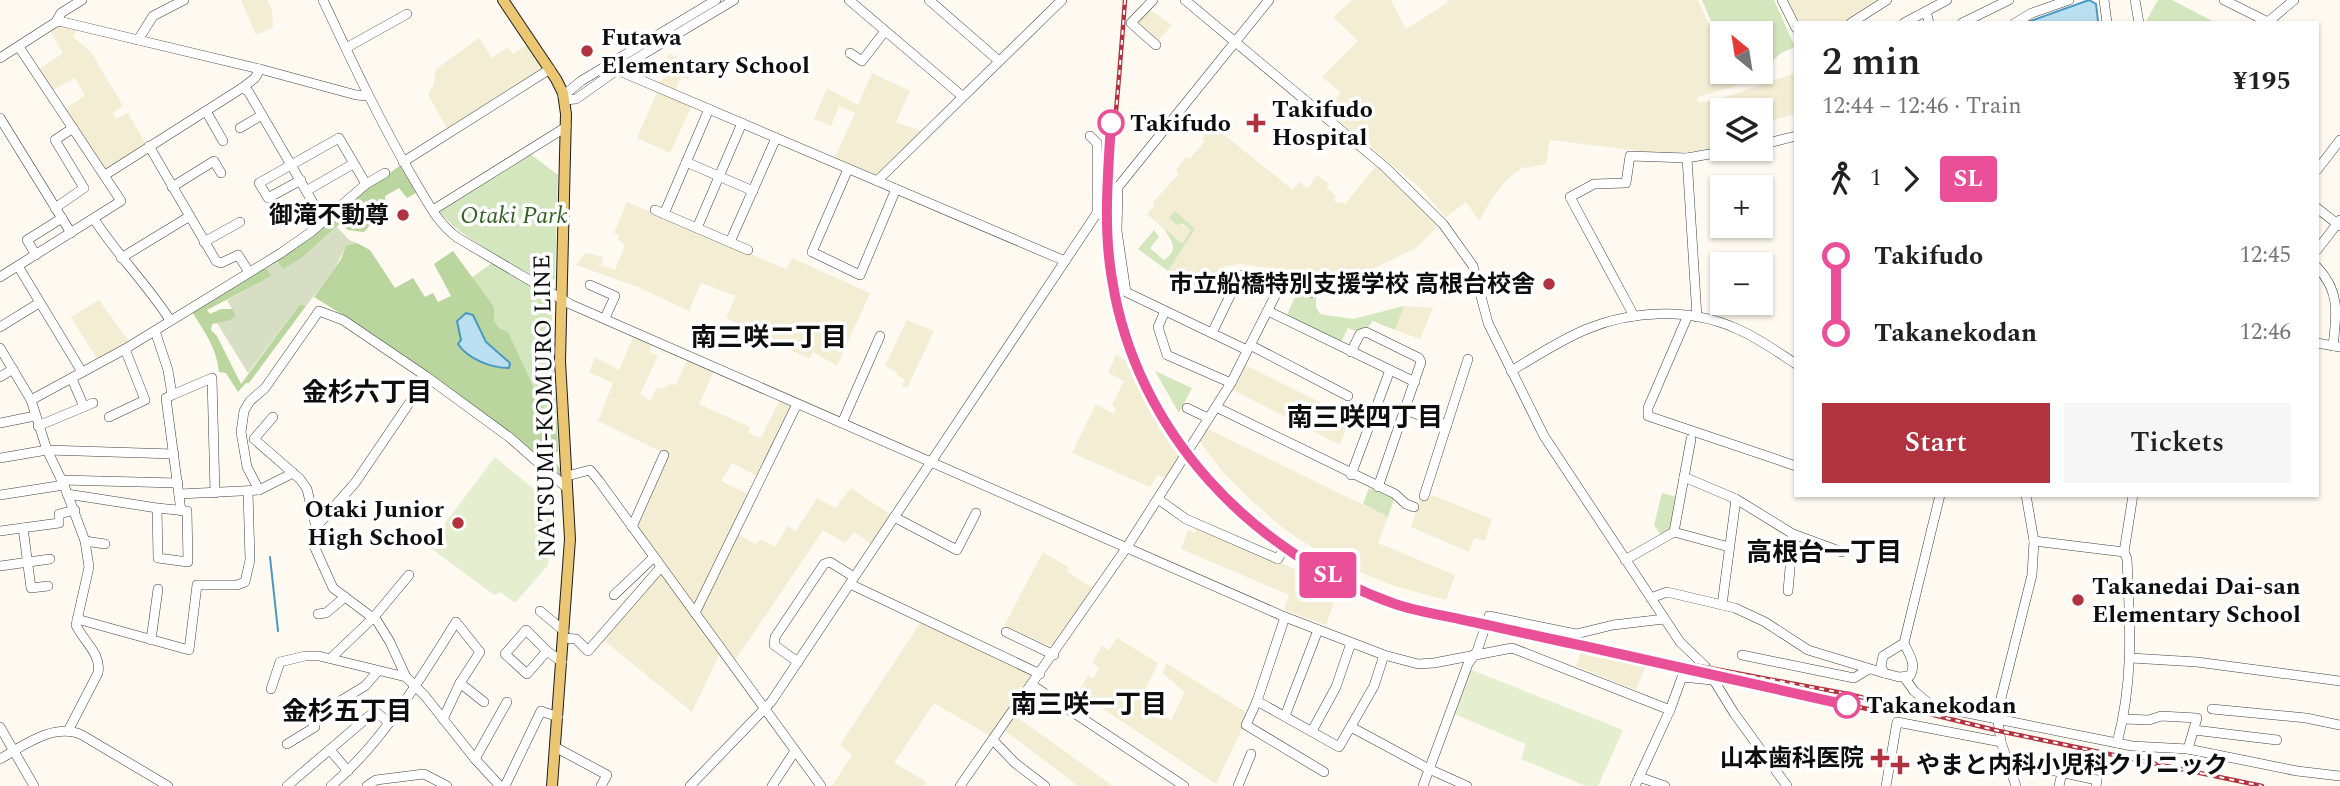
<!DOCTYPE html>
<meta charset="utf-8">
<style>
:root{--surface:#fff;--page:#f6f6f6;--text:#222;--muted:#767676;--accent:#b23340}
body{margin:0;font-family:Spectral,"Noto Sans JP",serif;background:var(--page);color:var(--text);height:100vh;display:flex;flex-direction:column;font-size:26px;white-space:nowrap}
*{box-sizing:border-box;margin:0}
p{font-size:23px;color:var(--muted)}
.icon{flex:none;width:38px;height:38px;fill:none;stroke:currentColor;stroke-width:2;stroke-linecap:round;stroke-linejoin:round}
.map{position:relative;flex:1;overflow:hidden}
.side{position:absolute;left:1794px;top:21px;width:525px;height:476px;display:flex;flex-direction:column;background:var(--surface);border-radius:0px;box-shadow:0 2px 5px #0004}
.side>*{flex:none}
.badge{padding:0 14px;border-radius:5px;font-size:24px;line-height:46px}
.needle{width:46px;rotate:330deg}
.tools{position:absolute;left:1710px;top:21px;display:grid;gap:14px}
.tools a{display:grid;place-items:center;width:63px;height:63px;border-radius:0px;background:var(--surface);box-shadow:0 2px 5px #0004;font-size:35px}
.map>.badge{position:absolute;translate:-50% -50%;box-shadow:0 0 0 4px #fff}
.legs{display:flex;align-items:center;gap:10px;height:77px;padding:0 28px;font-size:23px}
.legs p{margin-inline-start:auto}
.head{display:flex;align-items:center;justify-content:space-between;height:119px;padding:0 28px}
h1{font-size:38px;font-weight:600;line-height:52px}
.cta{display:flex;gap:14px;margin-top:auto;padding:14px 28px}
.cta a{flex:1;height:80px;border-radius:0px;background:var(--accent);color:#fff;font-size:28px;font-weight:600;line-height:80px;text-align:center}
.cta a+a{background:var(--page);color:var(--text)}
ul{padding:0 28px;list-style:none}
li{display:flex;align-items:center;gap:24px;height:77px;font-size:26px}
li i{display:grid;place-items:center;width:10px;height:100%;margin:0 9px;background:currentColor}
li i::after{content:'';width:18px;height:18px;margin:-9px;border:5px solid;border-radius:50%;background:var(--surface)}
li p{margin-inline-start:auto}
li:first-child i{background:linear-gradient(#0000 50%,currentColor 0)}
li:last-child i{background:linear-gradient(currentColor 50%,#0000 0)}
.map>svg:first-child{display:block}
.farmland{fill:#f2edd3}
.green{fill:#d4e6bd}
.forest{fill:#bad59e}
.cemetery{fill:#d7dec3}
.pitch{fill:#e5eece}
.water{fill:#badff1;stroke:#4898c1;stroke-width:2}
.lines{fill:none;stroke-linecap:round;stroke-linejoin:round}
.stream{stroke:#4898c1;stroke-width:2}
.minor-casing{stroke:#414141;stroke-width:10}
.major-casing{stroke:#1f1f1f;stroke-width:12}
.minor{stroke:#fff;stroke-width:9}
.major{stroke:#ecc773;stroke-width:10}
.rail-casing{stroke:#b23340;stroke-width:4.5}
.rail{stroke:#fff;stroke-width:2;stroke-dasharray:5;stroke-linecap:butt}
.line-1-casing{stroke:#fff;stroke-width:16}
.line-1{stroke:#e95098;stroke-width:10}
.poi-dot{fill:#b23340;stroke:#fff;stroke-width:2.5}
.stop-1-dot{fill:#fff;stroke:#e95098;stroke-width:3.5}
.labels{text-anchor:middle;stroke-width:7;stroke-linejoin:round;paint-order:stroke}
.poi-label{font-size:24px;font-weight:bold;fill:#0e0e0e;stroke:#fff;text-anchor:start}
.stop-label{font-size:24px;font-weight:bold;fill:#0e0e0e;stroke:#fff;text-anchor:start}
.park-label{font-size:24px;font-style:italic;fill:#346124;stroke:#fff}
.street-label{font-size:24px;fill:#0e0e0e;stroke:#fff}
.neighbourhood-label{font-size:26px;font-weight:bold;fill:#0e0e0e;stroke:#fff}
</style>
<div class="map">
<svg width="2340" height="786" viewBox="0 0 2340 786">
<rect width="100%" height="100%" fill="#fefaf1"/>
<g class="farmland">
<path d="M241,0H267L272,10L273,28L256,35Z"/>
<path d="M1352,0H1391L1406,29L1447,3L1448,0H1698L1722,53V72H1730L1737,86L1697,97L1698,102L1714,101L1795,73V114L1761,123L1760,110H1722V129L1713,131L1718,147L1688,152L1657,153L1550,140L1546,164L1522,168L1506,180L1491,200L1479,221L1466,202L1446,217L1420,188L1326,110L1341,93L1322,77L1358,41L1333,17Z"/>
<path d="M1788,0H1882L1846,23H1799Z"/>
<path d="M1149,9L1172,25L1157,42L1136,23Z"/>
<path d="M59,25L78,28L73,37L91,52L123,106L113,113L116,119L128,113L145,143V146L107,171L64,109L85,96L75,78L51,91L38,70L63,53L50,31Z"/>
<path d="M479,38L492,58L508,47L513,54L527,45L544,71L448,130L428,95L434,84L436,69Z"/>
<path d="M671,54L694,66L688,79L681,77L674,93L655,84L674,72L666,57Z"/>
<path d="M872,73L910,91L896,122L924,132L878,178L834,160L855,113L839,106L831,126L814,119L827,88L858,105Z"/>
<path d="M657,92L692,105L670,153L637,138Z"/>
<path d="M1212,125L1293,190L1299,182L1308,188L1317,175L1329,184L1326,187L1336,196L1334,200L1338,204L1341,201L1345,204L1376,166L1411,195L1438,226L1416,248L1373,269L1349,274H1324L1239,264L1225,266L1201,290L1179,274L1168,271L1195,229L1175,212L1169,218L1191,230L1182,245L1147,214L1155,205L1153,202L1179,174L1176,170L1186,157L1189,159L1200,147L1205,141L1202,138Z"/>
<path d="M627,202L786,269L792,258L870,293L837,366L813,352L809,359L726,318L736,296L701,283L689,311L638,287L576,265L585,253L603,257L601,265L615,270L625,245L618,240L619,235L614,233Z"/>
<path d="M99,300L130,343L98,360L71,317Z"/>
<path d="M1404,306L1433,308L1420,339L1395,330Z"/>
<path d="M907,320L934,331L907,388L902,386L905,379L897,376L898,373L885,366Z"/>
<path d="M634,335L652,344L650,352L658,356L640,394L650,401L657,387L662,389L670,384L676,385L687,360L714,371L699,404L750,427L748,433L761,438L780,399L791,404L792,408L759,477L732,463L721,481L750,495L695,607L635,527L668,455L598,421L613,383L589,372L595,357L619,370Z"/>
<path d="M1116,355L1130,362L1156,414L1181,453L1167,478L1158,475L1150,487L1072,453L1096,404L1113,414L1116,410L1112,405L1124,381L1108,373Z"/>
<path d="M1245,365L1350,417L1340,445L1231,389Z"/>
<path d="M1206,428L1388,517L1378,543L1455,575L1446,600L1394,586L1357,571L1316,550L1284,529L1251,500L1222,471L1198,439Z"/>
<path d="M851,488L891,515L871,544L855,532L845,543L823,530L734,662L698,613L736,533L755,544L761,539L775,547L788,526L796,531L817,498L835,508Z"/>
<path d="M1432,495L1492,519L1485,541L1474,538L1469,552L1411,527L1420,499L1425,501Z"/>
<path d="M1197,528L1297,570L1300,565L1340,586L1326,625L1284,610L1289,595L1181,549L1188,530L1195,533Z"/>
<path d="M1043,552L1068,567L1067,571L1092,588L1054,648L1004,626Z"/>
<path d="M661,570L721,651L692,712L602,639Z"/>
<path d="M922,620L1037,674L992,737L934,703L894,763L927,782L923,786H832L852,755L840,745Z"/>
<path d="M1117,638L1158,663L1141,698L1171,720L1185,692L1163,674L1166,663L1249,714L1216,784L1078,692L1088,676L1093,679L1099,668L1092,663L1102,646L1109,650Z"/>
<path d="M1582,649L1647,663L1636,690L1576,666Z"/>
<path d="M1014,715L1113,786H1078L1004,730Z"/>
</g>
<g class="green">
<path d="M1702,0H1774L1795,47L1781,53L1759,74L1736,80L1733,72H1760V33H1722V47Z"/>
<path d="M2158,0H2172L2216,23H2145Z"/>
<path d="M529,153L558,175L555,279L549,283C521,271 456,235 439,211Z"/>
<path d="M1175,211L1195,229L1168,271L1138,249L1154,230L1159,237L1150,248L1164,260C1181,249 1170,240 1164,228L1182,244L1191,230L1183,224L1177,225L1169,218Z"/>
<path d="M492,263L543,293L551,304L557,423L549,420L499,328L493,321V312L471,278Z"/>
<path d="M1297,292L1316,297V307L1320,314L1353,319L1404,306L1395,330L1373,321L1366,329L1358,332L1348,328L1341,342L1287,315Z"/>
<path d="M1155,371L1192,388L1179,413Z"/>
<path d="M1369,488L1394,499L1388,517L1363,504Z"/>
<path d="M1662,493L1676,497L1670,530L1661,535L1654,525Z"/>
</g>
<g class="forest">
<path d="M401,165L416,193L407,198L399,188L385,196L386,212L375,219L364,232L348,230L341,223L303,257L283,270L278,262L266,268L272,276L207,310L210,314L221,309H233L236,316L229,321L212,324L211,330L217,336L241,384L300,304L306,306L249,383H246L238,392L226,373L219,372C217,348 203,329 190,309L238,280Z"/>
<path d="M357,243L370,250L395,288L413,278L425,297L433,293L438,302L451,296L434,264L453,251L494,307V321L499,328L508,332L546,414L549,420L557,423L558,451L551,458L560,468V480L511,435L430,374L356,323L314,297L341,259L346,245Z"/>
</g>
<path class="cemetery" d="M337,227L349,240L357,243L346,245C337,268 321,287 306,306L300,304L248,373L217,323L229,321L236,316L227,300L271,276L266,268L278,262L283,269L303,257Z"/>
<g class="pitch">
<path d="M495,457L553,505L548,565L515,603L500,592L494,595L428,546Z"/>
<path d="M1469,669L1623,730L1598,786H1586L1521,759L1526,744L1454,714Z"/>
</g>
<g class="water">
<path d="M2089,0L2096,4L2098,21L2095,23H2025Z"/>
<path d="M466,313L473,315L486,342L510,363L509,368C491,368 468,359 458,344L461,340L457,321Z"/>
</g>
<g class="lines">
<path class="stream" d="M270,557L278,631"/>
<defs>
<g id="minor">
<path d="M323,0C352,62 381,124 416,183C428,203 438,224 458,238L570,304L1285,617L1384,655L1418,664L1434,663L1512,648L1670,710"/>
<path d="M849,0L962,96"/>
<path d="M929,0L999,61"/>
<path d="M1153,0L1131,23L1156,45"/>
<path d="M1185,0L1385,167L1443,224L1473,266L1488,323L1544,436L1680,642L1705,666L1734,713L1787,786"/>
<path d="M1782,0L1796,28"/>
<path d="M2104,0L2107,23"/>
<path d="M2135,0L2139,23"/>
<path d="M2224,0L2268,22L2294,0"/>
<path d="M1926,11L1929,23"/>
<path d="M56,22L61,13L82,0"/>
<path d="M1851,23L1887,0"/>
<path d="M1904,23L1947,0"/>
<path d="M1962,23L2009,0"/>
<path d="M2015,23L2032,13L2069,0"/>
<path d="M138,40L153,16L184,0"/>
<path d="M346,48L407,14"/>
<path d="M850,53L862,61L885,31"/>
<path d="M0,58L56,22H63L260,69L356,95L368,96"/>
<path d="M617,70L1065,261"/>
<path d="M242,88L248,91L323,220"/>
<path d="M563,96L581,81L716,0"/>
<path d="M564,100L576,99L617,70L734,0"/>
<path d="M206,111L223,141"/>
<path d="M0,118L71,233"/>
<path d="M240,128L262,115"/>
<path d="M1090,136L1097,143V213"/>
<path d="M1760,145L1796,136"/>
<path d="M149,146L216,261L221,263L238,255L249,272"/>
<path d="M1687,158L1697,317"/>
<path d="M403,162L550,69"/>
<path d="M686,162L753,191"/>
<path d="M848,169L812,252L860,275L896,189"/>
<path d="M2317,170L2340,140"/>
<path d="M105,175L242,88L255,78L260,69"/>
<path d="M301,180L268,198L259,183L339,138L366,184"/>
<path d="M877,181L1062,0"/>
<path d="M172,187L214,161L221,173"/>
<path d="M1118,187L1117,231L1126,292L1247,350"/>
<path d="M306,191L353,164"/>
<path d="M55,208L84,188L55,140L73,128"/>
<path d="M2317,208L2340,226"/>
<path d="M433,210L566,127"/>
<path d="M655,210L748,250"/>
<path d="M664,214L709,109"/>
<path d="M94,219C117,255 147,284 170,320"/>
<path d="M697,228L742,123"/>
<path d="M204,242L240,222"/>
<path d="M730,242L776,138"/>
<path d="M2317,250L2340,220"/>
<path d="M36,255L27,240L62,218"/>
<path d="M121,258L190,216"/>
<path d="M18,266L82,372"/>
<path d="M2317,267C2340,291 2337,313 2333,346"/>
<path d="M0,277L121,201L19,47"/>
<path d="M590,285L615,296L605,318"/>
<path d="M1165,311L1158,327L1167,355L1231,383"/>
<path d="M1268,311L1415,382"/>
<path d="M1688,315L1648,408V416L1796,466"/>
<path d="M1634,316L1570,197L1594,184L1626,183L1630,156L1687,158L1738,149"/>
<path d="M0,327L39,303"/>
<path d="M155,331L168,370L172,395L166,398L181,511"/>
<path d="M1212,333L1240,275L1314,293"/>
<path d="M2317,343L2340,347"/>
<path d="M1250,345L1348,396"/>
<path d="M0,348L31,400L47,450L64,485L85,541L89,567L76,625C83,641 102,654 98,673L68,731"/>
<path d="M1351,352L1360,334L1366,332L1419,358L1421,362L1378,487"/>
<path d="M1511,371C1535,357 1560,340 1587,329C1633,310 1689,308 1735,328C1757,337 1776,351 1796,364"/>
<path d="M0,377L13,369"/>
<path d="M72,379L84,407"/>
<path d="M172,395L212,378L215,493"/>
<path d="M31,400L125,349L281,253L311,232L366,184L385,173"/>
<path d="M1216,407L1395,494L1406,504L1414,507"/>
<path d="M1187,408L1208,418"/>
<path d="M1405,410L1447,425"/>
<path d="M109,417L145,400L125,349"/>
<path d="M273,417L254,439L300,479L307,489L316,527L315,548L333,588L377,621L390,642L406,677L425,696L475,759L500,786"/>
<path d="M0,423L35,416"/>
<path d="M842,423L880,336"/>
<path d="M38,426L93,403"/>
<path d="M0,458L47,450L174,454"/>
<path d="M1351,475L1390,370"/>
<path d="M567,476L590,470L599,481L821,786"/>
<path d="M1684,477L1736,499L1793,534L1842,552"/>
<path d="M61,480L178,483"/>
<path d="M259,490L247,467L241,432L244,411L250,401L265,388L319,311L343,320L427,377L509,437L567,488"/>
<path d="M67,494L157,508L158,558L188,562L187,511L157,508"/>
<path d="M179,494L259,490L293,473"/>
<path d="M0,495L64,485"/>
<path d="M1424,496L1468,359"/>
<path d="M1158,499L1186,519L1278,559L1281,553"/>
<path d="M894,517L957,550L976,513"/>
<path d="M316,527L355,483L427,377"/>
<path d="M632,527L664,455"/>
<path d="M23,528L31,588L48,586"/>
<path d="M0,531L59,523V514L75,510"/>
<path d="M1674,532L1729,547"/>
<path d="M85,541L105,544"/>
<path d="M2034,541L2124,552"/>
<path d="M1625,560L1674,532L1691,439"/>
<path d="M0,566L50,559"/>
<path d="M850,584L1040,674"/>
<path d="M1788,591L1793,534"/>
<path d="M614,595L654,557"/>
<path d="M1651,598L1667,592L1735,608L1765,622L1808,650L1884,673"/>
<path d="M1722,605L1736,499"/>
<path d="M540,611L564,631"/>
<path d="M695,613L797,404"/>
<path d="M318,614L326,613L345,597"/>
<path d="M1285,617L1257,701L1246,725L1324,772"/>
<path d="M77,619L189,650L197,585H237L245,582L250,560L248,491"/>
<path d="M1006,632L1054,655"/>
<path d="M563,638L576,639L588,651L661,567"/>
<path d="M151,640L158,589"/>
<path d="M1904,643L1883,656L1881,666L1884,673L1899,677L1910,676C1917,664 1909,655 1904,643L1940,495"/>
<path d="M547,651L526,630L505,654L527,674L547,651L562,662"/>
<path d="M1742,655L1854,678L1869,669"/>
<path d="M331,658L374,617L409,575"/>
<path d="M2131,658L2197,662L2340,681"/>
<path d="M798,662L774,645L775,637L824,564L830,562L854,577"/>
<path d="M1904,677L1914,691L1932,706L2132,746L2188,749L2297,771L2340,776"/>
<path d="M460,683L484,702"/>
<path d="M1032,685L1184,786"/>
<path d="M271,689L280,662L305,656H319L406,677"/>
<path d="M1257,701L1339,747L1374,686L1384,655"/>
<path d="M2212,709L2306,718L2340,725"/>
<path d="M1285,716L1318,630"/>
<path d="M2123,719L2149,720L2161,716L2197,718L2188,749"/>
<path d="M0,727L34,786"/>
<path d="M1351,727L1429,769L1467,786"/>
<path d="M2194,730L2277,740"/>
<path d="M1312,731L1336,687L1351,643"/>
<path d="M993,740L1015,763L1045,786"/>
<path d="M2117,743C2134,680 2130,624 2127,559L2124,552L2133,495"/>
<path d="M287,744L315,727L310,719L365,686L378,671"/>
<path d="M555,747L607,775L601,786"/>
<path d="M330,750L348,771"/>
<path d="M0,759C23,746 54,722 82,735L168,786"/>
<path d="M475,759L507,702"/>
<path d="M2008,761L2097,780L2096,786"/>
<path d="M1639,777L1665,786"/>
<path d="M287,786L375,711L388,722"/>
<path d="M331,786C383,742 420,679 456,622L480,652L460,683L443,719"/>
<path d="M367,786L376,780L424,774L447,786"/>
<path d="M505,786L541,711L558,717"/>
<path d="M690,786L771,702L1097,213L1269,0"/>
<path d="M772,786L795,751"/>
<path d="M960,786L1127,547L1231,383L1280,286"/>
<path d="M1238,786L1251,754"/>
<path d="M1423,786L1468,664L1477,651L1489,616L1576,634L1613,625L1664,619"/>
<path d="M1635,786L1670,710L1682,677L1712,680"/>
<path d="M1886,786L1897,722L2001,742"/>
<path d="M2016,786L2001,742L1997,714L2032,575L2034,541L2026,495"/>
<path d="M2059,786L2062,773"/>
</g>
<path id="major" d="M503,0L556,79L563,93L566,114L560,361L570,539L552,786"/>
</defs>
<use href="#minor" class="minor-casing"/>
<use href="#major" class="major-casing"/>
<use href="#minor" class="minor"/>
<use href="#major" class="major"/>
<defs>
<g id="rail">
<path d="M1125,0C1122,40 1119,81 1115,121C1111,174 1107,227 1115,280C1134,398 1215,505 1317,565C1350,585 1388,598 1425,608L1678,662L1848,694L1999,731L2262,786"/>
<path d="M1808,697L1873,710"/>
</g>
</defs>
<use href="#rail" class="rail-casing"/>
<use href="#rail" class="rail"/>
</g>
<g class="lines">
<defs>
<path id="line-1" d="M1111,123C1108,175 1103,227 1112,279C1136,432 1251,553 1395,604C1418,612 1444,615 1468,621C1507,629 1545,638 1584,646C1672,665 1759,686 1847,705"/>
</defs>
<use href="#line-1" class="line-1-casing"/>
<use href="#line-1" class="line-1"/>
</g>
<g class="poi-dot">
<circle cx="587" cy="51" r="7"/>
<path d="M1252.5 112.5h7v7h7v7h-7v7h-7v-7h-7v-7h7z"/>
<circle cx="403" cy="215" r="7"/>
<circle cx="1549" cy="284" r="7"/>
<circle cx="458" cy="523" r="7"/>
<circle cx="2078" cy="600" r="7"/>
<path d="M1876.5 747.5h7v7h7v7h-7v7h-7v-7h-7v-7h7z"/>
<path d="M1896.5 754.5h7v7h7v7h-7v7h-7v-7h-7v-7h7z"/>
</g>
<g class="stop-1-dot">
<circle cx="1111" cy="123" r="12"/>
<circle cx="1847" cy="705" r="12"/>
</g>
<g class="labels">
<g class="poi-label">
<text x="601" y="45">Futawa<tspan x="601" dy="28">Elementary School</tspan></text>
<text x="1272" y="117">Takifudo<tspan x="1272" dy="28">Hospital</tspan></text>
<text x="389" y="223" text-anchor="end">御滝不動尊</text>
<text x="1535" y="292" text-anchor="end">市立船橋特別支援学校 高根台校舎</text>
<text x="444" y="517" text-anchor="end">Otaki Junior<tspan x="444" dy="28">High School</tspan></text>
<text x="2092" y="594">Takanedai Dai-san<tspan x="2092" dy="28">Elementary School</tspan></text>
<text x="1864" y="766" text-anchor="end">山本歯科医院</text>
<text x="1916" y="773">やまと内科小児科クリニック</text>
</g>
<g class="stop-label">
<text x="1130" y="131">Takifudo</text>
<text x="1866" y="713">Takanekodan</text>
</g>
<g class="park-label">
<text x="514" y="223">Otaki Park</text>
</g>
<g class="street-label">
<text transform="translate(544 406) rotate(-91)" y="8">NATSUMI-KOMURO LINE</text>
</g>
<g class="neighbourhood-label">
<text x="769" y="346">南三咲二丁目</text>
<text x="367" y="401">金杉六丁目</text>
<text x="1365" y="426">南三咲四丁目</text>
<text x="1824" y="561">高根台一丁目</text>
<text x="1089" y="713">南三咲一丁目</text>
<text x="347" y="720">金杉五丁目</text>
</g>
</g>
</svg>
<div class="tools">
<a><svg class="needle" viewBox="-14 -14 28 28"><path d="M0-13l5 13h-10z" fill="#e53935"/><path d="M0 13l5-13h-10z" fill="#767676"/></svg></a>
<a><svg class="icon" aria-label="layers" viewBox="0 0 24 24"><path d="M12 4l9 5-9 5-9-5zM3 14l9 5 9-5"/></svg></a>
<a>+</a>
<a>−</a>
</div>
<b class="badge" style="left:1328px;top:575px;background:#e95098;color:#fff">SL</b>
<section class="side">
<div class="head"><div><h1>2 min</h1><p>12:44 – 12:46 · Train</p></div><b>¥195</b></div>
<div class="legs"><svg class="icon" aria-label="walk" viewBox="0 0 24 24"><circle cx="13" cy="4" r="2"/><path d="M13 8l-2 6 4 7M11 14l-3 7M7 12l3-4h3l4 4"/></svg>1<svg class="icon" aria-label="forward" viewBox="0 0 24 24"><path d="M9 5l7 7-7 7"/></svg><b class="badge" style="background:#e95098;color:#fff">SL</b></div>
<ul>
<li><i style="color:#e95098"></i><b>Takifudo</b><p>12:45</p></li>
<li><i style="color:#e95098"></i><b>Takanekodan</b><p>12:46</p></li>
</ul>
<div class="cta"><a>Start</a><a>Tickets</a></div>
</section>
</div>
